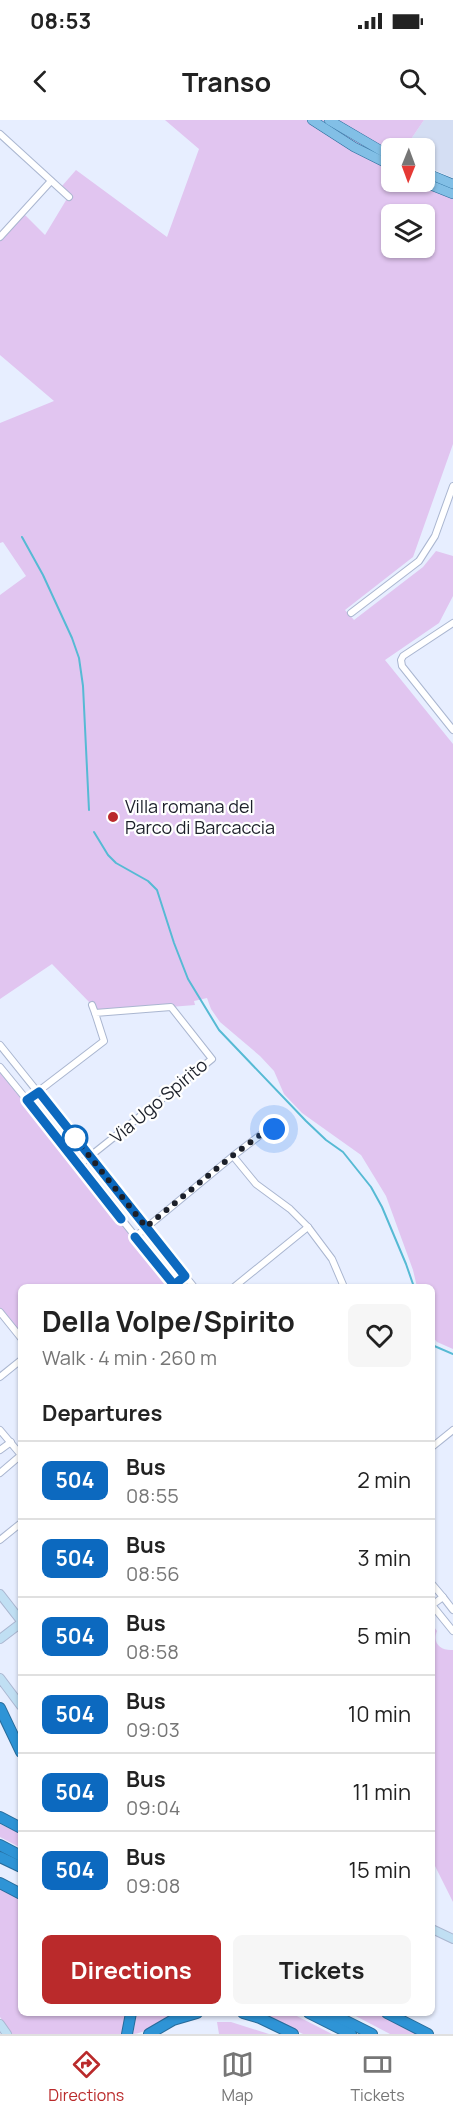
<!DOCTYPE html>
<meta charset="utf-8">
<style>
:root{--surface:#fff;--page:#f6f6f6;--text:#222;--muted:#767676;--line:#e0e0e0;--accent:#ba2a2b}
body{margin:0;font-family:Manrope,sans-serif;background:var(--page);color:var(--text);height:100vh;display:flex;flex-direction:column;font-size:22px;white-space:nowrap}
*{box-sizing:border-box;margin:0}
p{font-size:20px;color:var(--muted)}
.icon{flex:none;width:33px;height:33px;fill:none;stroke:currentColor;stroke-width:2;stroke-linecap:round;stroke-linejoin:round}
.map{position:relative;flex:1;overflow:hidden}
.details{position:absolute;left:18px;top:1164px;width:417px;height:732px;display:flex;flex-direction:column;background:var(--surface);border-radius:9px;box-shadow:0 2px 4px #0004}
.details>*{flex:none}
.badge{padding:0 12px;border-radius:9px;font-size:21px;line-height:39px}
.needle{width:39px;rotate:181deg}
.buttons{position:absolute;left:381px;top:18px;display:grid;gap:12px}
.buttons a{display:grid;place-items:center;width:54px;height:54px;border-radius:9px;background:var(--surface);box-shadow:0 2px 4px #0004;font-size:30px}
.you{position:absolute;width:30px;height:30px;margin:-15px;border:4px solid #fff;border-radius:50%;background:#1a73e8;box-shadow:0 0 0 9px #1a73e833}
.map>.badge{position:absolute;translate:-50% -50%;box-shadow:0 0 0 3px #fff}
h2{padding:0 24px;font-size:22px;line-height:54px}
.round{display:grid;place-items:center;flex:none;width:63px;height:63px;border-radius:9px;background:var(--page)}
.headline{display:flex;align-items:center;justify-content:space-between;height:102px;padding:0 24px}
h1{font-size:28px;font-weight:700;line-height:45px}
.primary-button{display:flex;gap:12px;margin-top:auto;padding:12px 24px}
.primary-button a{flex:1;height:69px;border-radius:9px;background:var(--accent);color:#fff;font-size:24px;font-weight:700;line-height:69px;text-align:center}
.primary-button a+a{background:var(--page);color:var(--text)}
ul{padding:0;list-style:none}
li{display:flex;align-items:center;gap:18px;height:78px;padding:0 24px;border-top:2px solid var(--line)}
li div{flex:1}
li b{display:block;font-size:22px}
li em{font-style:normal}
li .badge{min-width:66px;font-weight:700;text-align:center}
.status{display:flex;justify-content:space-between;align-items:center;height:42px;padding:0 30px;background:var(--surface);direction:ltr}
.status svg{height:16px;fill:currentColor}
header{display:flex;justify-content:space-between;align-items:center;height:78px;padding:0 24px;background:var(--surface);font-size:27px;font-weight:700}
.dock{display:flex;justify-content:space-around;align-items:center;height:84px;border-top:2px solid var(--line);background:var(--surface);font-size:16px;color:var(--muted)}
.dock a{display:grid;justify-items:center;gap:3px}
.dock .current{color:var(--accent)}
.map>svg:first-child{display:block}
.built{fill:#d4def3}
.green{fill:#e1c5f0;fill-rule:evenodd}
.lines{fill:none;stroke-linecap:round;stroke-linejoin:round}
.stream{stroke:#56bad4;stroke-width:2}
.street-casing{stroke:#aab6d0;stroke-width:8}
.secondary-casing{stroke:#aab6d0;stroke-width:10}
.primary-casing{stroke:#286b9a;stroke-width:10}
.highway-casing{stroke:#286b9a;stroke-width:12}
.street{stroke:#fff;stroke-width:6}
.secondary{stroke:#c0dff3;stroke-width:8}
.primary{stroke:#82bfe6;stroke-width:9}
.highway{stroke:#2e94d6;stroke-width:10}
.line-casing{stroke:#fff;stroke-width:14}
.line{stroke:#0c69bf;stroke-width:9}
.walk{stroke:#1c202a;stroke-width:6;stroke-dasharray:0 10.8}
.poi-dot{fill:#ba2a2b;stroke:#fff;stroke-width:2}
.stop-dot{fill:#fff;stroke:#0c69bf;stroke-width:3}
.labels{text-anchor:middle;stroke-width:4.5;stroke-linejoin:round;paint-order:stroke}
.poi-label{font-size:18px;fill:#1c202a;stroke:#fff;text-anchor:start}
.street-label{font-size:18px;fill:#1c202a;stroke:#fff}
</style>
<div class="status"><b>08:53</b><svg viewBox="0 0 49 12"><path d="M0 12V9h3v3zM5 12V6h3v6zM10 12V3h3v9zM15 12V0h3v12zM26 1h20v11H26zM47 4h2v5h-2z"/></svg></div>
<header><svg class="icon" aria-label="back" viewBox="0 0 24 24"><path d="M15 5l-7 7 7 7"/></svg>Transo<svg class="icon" aria-label="search" viewBox="0 0 24 24"><circle cx="10" cy="10" r="6"/><path d="M15 15l6 6"/></svg></header>
<div class="map">
<svg width="453" height="1914" viewBox="0 0 453 1914">
<rect width="100%" height="100%" fill="#e7eeff"/>
<path class="built" d="M424,0H453V58L425,46L424,28H405Z"/>
<g class="green">
<path d="M165,0H424L405,28H392V62H411L453,79V324L413,437L345,490L354,500L423,447L436,431L453,436V476L439,503L385,540L453,624V1229L437,1222L432,1216V1167H417L413,1150L386,1076L361,1035L302,993L284,974L274,951L260,936L220,902L211,889L207,878L194,881L195,885L95,893L92,885L52,844L0,879V475L26,456L3,422L0,423V303L54,281L0,235V117L22,92L45,115L68,77L62,66L76,50L167,117L199,29ZM392,94H424V128H392Z"/>
<path d="M0,946L174,1165L171,1167H21V1215L0,1189Z"/>
<path d="M432,1504L437,1511C432,1524 441,1531 453,1530V1782L432,1740Z"/>
<path d="M0,1704L21,1714V1728L0,1717Z"/>
<path d="M0,1768L21,1779V1893H126L123,1914H12L0,1897Z"/>
<path d="M137,1893H180C164,1898 145,1914 133,1914Z"/>
<path d="M261,1893H291L332,1914H303Z"/>
<path d="M350,1893H378L420,1914H390Z"/>
<path d="M217,1902H231L269,1914H219Z"/>
</g>
<g class="lines">
<g class="stream">
<path d="M22,417L43,455L72,518L79,538L83,566L89,690"/>
<path d="M94,712L108,735L116,743L148,761L157,770L174,823L188,859L219,910L306,1001L326,1020L343,1032L371,1067L382,1087L406,1144L414,1167"/>
<path d="M432,1225L453,1234"/>
</g>
<defs>
<g id="street">
<path d="M0,14L69,77"/>
<path d="M0,117L51,61"/>
<path d="M351,493L419,441L435,416L453,366"/>
<path d="M453,503L403,536L401,540L402,546L453,610"/>
<path d="M92,885L95,893"/>
<path d="M0,925L194,1167"/>
<path d="M0,947L27,980"/>
<path d="M233,1036L256,1064L290,1089L308,1107L332,1139L344,1167"/>
<path d="M79,1045L212,939L171,887L95,893L104,921L27,980C77,1043 126,1105 176,1167"/>
<path d="M135,1117L233,1036L263,1013L282,1006"/>
<path d="M234,1167L308,1107"/>
<path d="M0,1192L21,1218"/>
<path d="M0,1257L21,1240"/>
<path d="M0,1310L21,1335"/>
<path d="M432,1327L453,1310"/>
<path d="M0,1330L11,1322"/>
<path d="M0,1353L21,1335"/>
<path d="M0,1420L21,1403"/>
<path d="M432,1464L443,1477"/>
<path d="M453,1490L443,1477L432,1485L453,1511"/>
</g>
<g id="secondary">
<path d="M0,1474L21,1501"/>
<path d="M0,1519L21,1503"/>
<path d="M0,1558L21,1586"/>
<path d="M432,1809L453,1819"/>
<path d="M0,1904L7,1914"/>
</g>
<g id="primary">
<path d="M312,0L354,27L392,46"/>
<path d="M329,0L392,37"/>
<path d="M424,52L453,64"/>
<path d="M423,62L453,74"/>
</g>
<g id="highway">
<path d="M0,1588L21,1632"/>
<path d="M0,1697L21,1708"/>
<path d="M0,1725L21,1736"/>
<path d="M0,1737L21,1747"/>
<path d="M0,1763L21,1774"/>
<path d="M243,1893L260,1898L293,1914"/>
<path d="M309,1893L351,1914"/>
<path d="M330,1893L372,1914"/>
<path d="M387,1893L428,1914"/>
<path d="M127,1914L131,1893"/>
<path d="M149,1914L173,1900L197,1893"/>
</g>
</defs>
<use href="#street" class="street-casing"/>
<use href="#secondary" class="secondary-casing"/>
<use href="#primary" class="primary-casing"/>
<use href="#highway" class="highway-casing"/>
<use href="#street" class="street"/>
<use href="#secondary" class="secondary"/>
<use href="#primary" class="primary"/>
<use href="#highway" class="highway"/>
</g>
<g class="lines">
<defs>
<path id="line" d="M121,1099L27,980L39,972L185,1156L174,1165L135,1117"/>
</defs>
<use href="#line" class="line-casing"/>
<use href="#line" class="line"/>
<path class="walk" d="M75,1018L146,1107L232,1036L263,1013L274,1009"/>
</g>
<circle class="poi-dot" cx="113" cy="697" r="6"/>
<circle class="stop-dot" cx="75" cy="1018" r="12"/>
<g class="labels">
<g class="poi-label">
<text x="125" y="693">Villa romana del<tspan x="125" dy="21">Parco di Barcaccia</tspan></text>
</g>
<g class="street-label">
<text transform="translate(159 981) rotate(-40)" y="6">Via Ugo Spirito</text>
</g>
</g>
</svg>
<div class="buttons">
<a><svg class="needle" viewBox="-14 -14 28 28"><path d="M0-13l5 13h-10z" fill="#e53935"/><path d="M0 13l5-13h-10z" fill="#767676"/></svg></a>
<a><svg class="icon" aria-label="layers" viewBox="0 0 24 24"><path d="M12 4l9 5-9 5-9-5zM3 14l9 5 9-5"/></svg></a>
</div>
<div class="you" style="left:274px;top:1009px"></div>
<section class="details">
<div class="headline"><div><h1>Della Volpe/Spirito</h1><p>Walk · 4 min · 260 m</p></div><a class="round"><svg class="icon" aria-label="heart" viewBox="0 0 24 24"><path d="M12 20l-8-8c-3-5 5-10 8-4 3-6 11-1 8 4z"/></svg></a></div>
<h2>Departures</h2>
<ul>
<li><span class="badge" style="background:#0c69bf;color:#fff">504</span><div><b>Bus</b><p>08:55</p></div><em>2 min</em></li>
<li><span class="badge" style="background:#0c69bf;color:#fff">504</span><div><b>Bus</b><p>08:56</p></div><em>3 min</em></li>
<li><span class="badge" style="background:#0c69bf;color:#fff">504</span><div><b>Bus</b><p>08:58</p></div><em>5 min</em></li>
<li><span class="badge" style="background:#0c69bf;color:#fff">504</span><div><b>Bus</b><p>09:03</p></div><em>10 min</em></li>
<li><span class="badge" style="background:#0c69bf;color:#fff">504</span><div><b>Bus</b><p>09:04</p></div><em>11 min</em></li>
<li><span class="badge" style="background:#0c69bf;color:#fff">504</span><div><b>Bus</b><p>09:08</p></div><em>15 min</em></li>
</ul>
<div class="primary-button"><a>Directions</a><a>Tickets</a></div>
</section>
</div>
<nav class="dock">
<a class="current"><svg class="icon" aria-label="directions" viewBox="0 0 24 24"><path d="M12 3l9 9-9 9-9-9zM9 14v-3h6M13 9l2 2-2 2"/></svg>Directions</a>
<a><svg class="icon" aria-label="map" viewBox="0 0 24 24"><path d="M3 6l6-2 6 2 6-2v14l-6 2-6-2-6 2zM9 4v14M15 6v14"/></svg>Map</a>
<a><svg class="icon" aria-label="tickets" viewBox="0 0 24 24"><path d="M3 7h18v10H3zM15 7v10"/></svg>Tickets</a>
</nav>
